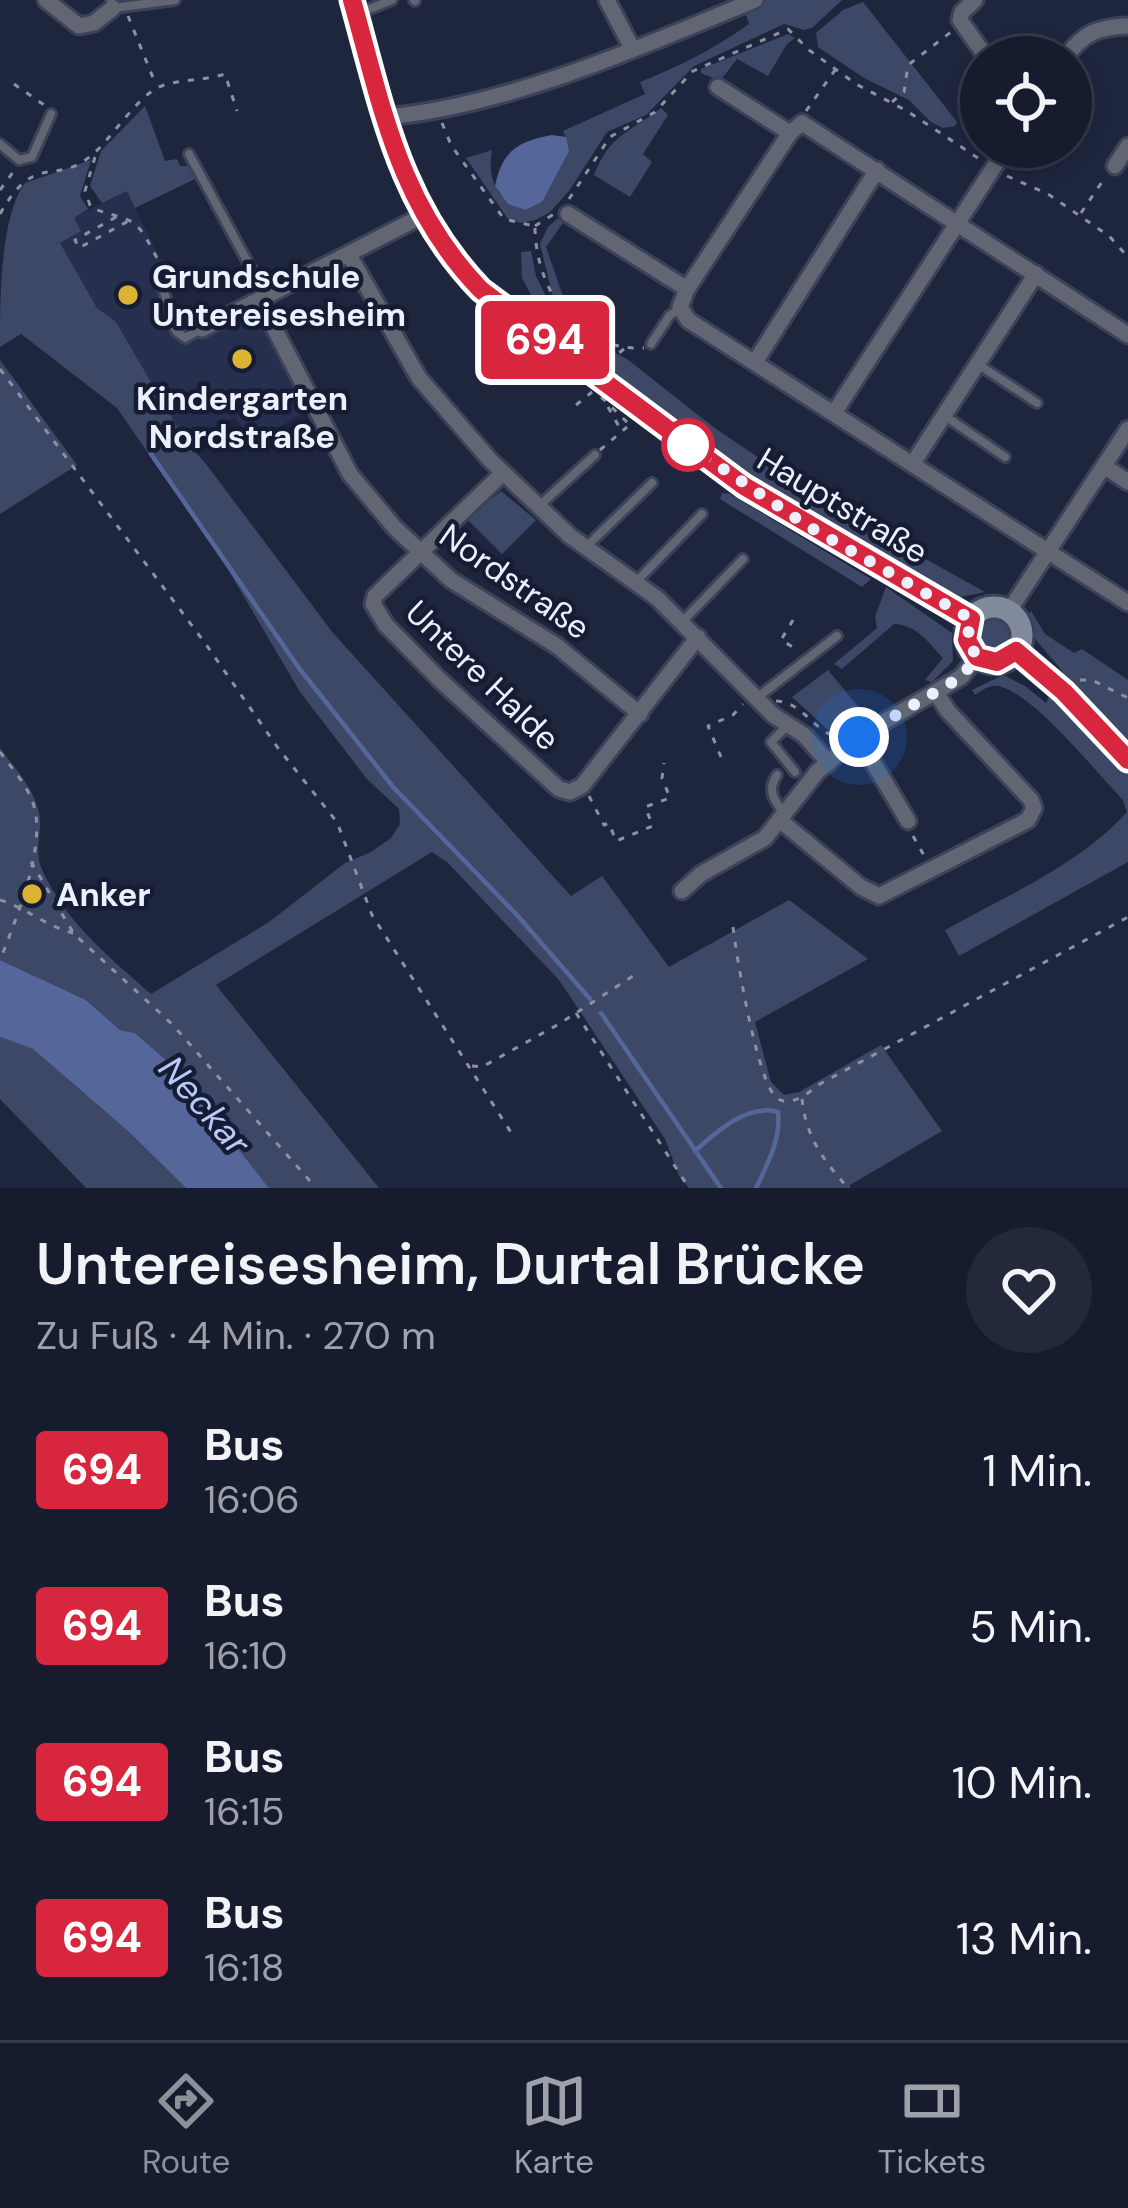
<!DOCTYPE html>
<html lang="de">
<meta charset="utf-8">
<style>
:root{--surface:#161c2e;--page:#23293a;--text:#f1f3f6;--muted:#9ea1aa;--line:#353a4a;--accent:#8c9099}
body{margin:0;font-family:"DM Sans",sans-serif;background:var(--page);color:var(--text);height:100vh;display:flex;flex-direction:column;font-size:45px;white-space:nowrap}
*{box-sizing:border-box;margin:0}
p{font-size:39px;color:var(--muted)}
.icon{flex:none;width:66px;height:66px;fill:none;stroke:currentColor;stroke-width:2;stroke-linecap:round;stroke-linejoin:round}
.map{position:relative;height:1188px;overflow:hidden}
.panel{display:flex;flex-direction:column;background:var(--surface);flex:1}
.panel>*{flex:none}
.badge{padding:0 24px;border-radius:9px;font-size:42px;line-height:78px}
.tools{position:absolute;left:960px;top:36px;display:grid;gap:24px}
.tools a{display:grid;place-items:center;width:132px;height:132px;border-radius:50%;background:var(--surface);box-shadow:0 6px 18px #0003,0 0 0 3px var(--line);font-size:60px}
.you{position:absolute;width:60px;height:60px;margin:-30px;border:9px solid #fff;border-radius:50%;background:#1a73e8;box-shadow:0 0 0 18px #1a73e833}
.map>.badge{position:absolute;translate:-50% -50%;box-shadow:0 0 0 6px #fff}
.round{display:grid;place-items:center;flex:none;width:126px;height:126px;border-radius:63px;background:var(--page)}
.summary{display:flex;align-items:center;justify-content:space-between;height:204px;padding:0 36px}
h1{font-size:57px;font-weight:600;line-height:90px}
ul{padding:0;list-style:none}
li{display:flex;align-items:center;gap:36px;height:156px;padding:0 36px}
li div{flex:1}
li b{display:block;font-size:45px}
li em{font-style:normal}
li .badge{min-width:132px;font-weight:700;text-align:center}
.tab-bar{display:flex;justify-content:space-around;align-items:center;height:168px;border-top:3px solid var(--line);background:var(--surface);font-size:33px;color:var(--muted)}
.tab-bar a{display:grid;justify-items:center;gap:6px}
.tab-bar .on{color:var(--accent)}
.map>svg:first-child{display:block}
.built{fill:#26304e}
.green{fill:#3d4867}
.water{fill:#55669a}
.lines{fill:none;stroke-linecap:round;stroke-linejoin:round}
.stream{stroke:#55669a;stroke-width:4.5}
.service-casing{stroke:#3b4259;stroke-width:14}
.minor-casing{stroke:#3b4259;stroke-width:21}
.secondary-casing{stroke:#3b4259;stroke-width:27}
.path{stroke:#8c92a4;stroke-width:3;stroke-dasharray:6 9;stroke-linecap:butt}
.service{stroke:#616672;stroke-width:8}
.minor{stroke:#616672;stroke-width:15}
.secondary{stroke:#81899d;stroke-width:21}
.path-bridge{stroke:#8c92a4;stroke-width:3;stroke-dasharray:6 9;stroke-linecap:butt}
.line-casing{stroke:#fff;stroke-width:27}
.line{stroke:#d7263d;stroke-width:18}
.walk{stroke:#ebf0fd;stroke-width:12;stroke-dasharray:0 21.6}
.poi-dot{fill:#dcb233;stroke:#151c34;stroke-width:4.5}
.stop-dot{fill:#fff;stroke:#d7263d;stroke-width:6}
.labels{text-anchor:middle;stroke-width:9;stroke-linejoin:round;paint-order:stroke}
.poi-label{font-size:33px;font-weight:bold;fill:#ebf0fd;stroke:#151c34;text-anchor:start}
.street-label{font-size:33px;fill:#ebf0fd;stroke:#151c34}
.water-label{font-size:36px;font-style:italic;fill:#b9caf9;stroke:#151c34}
</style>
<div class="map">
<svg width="1128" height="1188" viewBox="0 0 1128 1188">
<rect width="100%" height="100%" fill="#1e263e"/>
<path class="built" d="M127,190L169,279L165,292L192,340L255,309L309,410L261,437L245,432L235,417L186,443L116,322L97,308L60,243L81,231L73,218Z"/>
<g class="green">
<path d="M767,0H842L812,28L804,30L784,24L694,66L646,115L607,132L569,191L549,213L535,220L521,223L508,219L466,158L492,150C487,181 496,200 527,210L542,202L566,137L563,131L645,94L640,82C678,67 716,48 749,24L744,9Z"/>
<path d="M863,2L957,122L955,126L943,128L931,122L909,100L864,78L818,47L816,33L843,10Z"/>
<path d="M788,34L795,38L787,44L768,76L737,59L720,81L701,73V69Z"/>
<path d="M145,106L165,161L177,159L180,166H193L199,177L135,208L127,191L102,203L90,186L101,151Z"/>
<path d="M661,108L668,115L643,154L652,162L630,197L594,175C610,134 629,133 661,108Z"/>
<path d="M91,160L80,196L88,209L74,218L81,231L60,243L97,308L116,322L186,442L206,464L333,633L571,896L602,876L669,967L789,900L868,959L755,1022L771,1082L784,1095L799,1092L881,1045L942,1131L850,1185V1188H689L679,1176L665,1139L559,980L447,862L432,852L216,985L379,1188H269L175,1068L135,1033L120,1030L86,1000L0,960V748C14,767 33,787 39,812C43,831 34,849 41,867C64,921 108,956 151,994L269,922L345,863L371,852L391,838L400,824L399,809L367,779L300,692L226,566L117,408L21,334L0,347C0,299 0,217 25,183Z"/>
<path d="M557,219L565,220L546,247L565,302L607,329L600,337L560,308L552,293L540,244L548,227Z"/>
<path d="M531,251L536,276L550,305L579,334L627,359L716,429L832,507L985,592L956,598L800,508L700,439L581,348L536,304L522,278L521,252Z"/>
<path d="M0,360L77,465L0,514Z"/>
<path d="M501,491L536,520L502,554L467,519Z"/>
<path d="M722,493L730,494L871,579L862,587L720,499Z"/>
<path d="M886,587L952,633L953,661L932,682L925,680L943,658C928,642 917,625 894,624L842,669L834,664L877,628L875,617Z"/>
<path d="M1031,611L1045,634L1074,653L1082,649L1128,680V862L959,956L945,930C1007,895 1078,866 1127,812L1123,800C1096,772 1037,698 1002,687C991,683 983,690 975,695L972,690L1003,675L1025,686L1046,703L1062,671L1032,635L1026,620Z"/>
<circle cx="993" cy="634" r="20"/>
<path d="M828,670L866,716L835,736L792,697Z"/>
<path d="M0,1037L33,1049L129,1132L186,1188H86L0,1099Z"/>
</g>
<g class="water">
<path d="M552,135L566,137L569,151L542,202L526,210L508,204L495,186C502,151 518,141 552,135Z"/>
<path d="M0,960L86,1000L120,1030L135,1033L175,1068L269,1188H186L129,1132L33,1049L0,1037Z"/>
</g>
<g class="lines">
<g class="stream">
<path d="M151,454L299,668L394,788L517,915L590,999"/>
<path d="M601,1013L721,1188"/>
<path d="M695,1151C716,1132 748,1103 778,1112C781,1139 768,1163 756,1188"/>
</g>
<defs>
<g id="service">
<path d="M111,0L113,8L175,0"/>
<path d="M414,0L415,1"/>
<path d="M357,14L392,0"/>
<path d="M0,144L19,160L32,157L51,114"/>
<path d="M189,154L265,294"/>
<path d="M162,267L159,275L176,331L185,338L201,329"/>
<path d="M651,344L670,315L679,310"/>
<path d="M979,365L1037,403"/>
<path d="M945,416L1005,457"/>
<path d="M539,506L595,455"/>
<path d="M586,547L652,483"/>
<path d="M637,581L702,514"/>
<path d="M682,622L743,559"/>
<path d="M758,697L837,636"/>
<path d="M789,724L771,742L795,772"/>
<path d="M777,775C766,791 775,801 785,815"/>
</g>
<g id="minor">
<path d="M46,0L79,26L94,23L113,8"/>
<path d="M607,0L632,48"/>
<path d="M975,0L962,12L960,20L986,57"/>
<path d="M1066,57C1083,33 1098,27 1128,26"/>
<path d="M718,87L790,133"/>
<path d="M385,117C505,107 644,46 755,0"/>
<path d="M1115,166L1128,146"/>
<path d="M568,214L687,289"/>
<path d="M349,255L419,378L490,460L570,536L657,598L773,715L804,735L829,763"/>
<path d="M260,301L350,474L395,528L451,580L557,646L640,714"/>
<path d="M202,329L422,216"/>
<path d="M1128,335L802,123L790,133L687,289L680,307L688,320L1128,603"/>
<path d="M755,362L877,170"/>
<path d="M834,413L1007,147"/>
<path d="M913,463L1036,274"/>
<path d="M1104,466L1128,482"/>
<path d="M503,473L375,596L373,604L386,625L440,680L559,789L570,792L582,786L698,637"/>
<path d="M1009,611L1128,429"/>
<path d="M858,737L908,821"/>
<path d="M782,822L861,887L879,896L1028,820L1034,808L1031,800L948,711L936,693"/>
<path d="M682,891L701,874L765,838L818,771L858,737L961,677L977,657"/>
</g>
<g id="secondary">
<path d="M352,0C382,107 400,209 481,290L744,486L971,619"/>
<circle cx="994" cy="635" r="28"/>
<path d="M1016,651L1064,691L1128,760"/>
</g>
</defs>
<use href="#service" class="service-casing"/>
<use href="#minor" class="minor-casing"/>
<use href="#secondary" class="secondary-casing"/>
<g class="path">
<path d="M128,16L156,85"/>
<path d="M14,84L47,107"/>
<path d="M892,102L904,92L908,65L951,32"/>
<path d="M806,111L835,70"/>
<path d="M442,123L451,145L504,219L534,226"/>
<path d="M95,157L85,191L91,208C138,224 134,214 158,260"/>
<path d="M1007,176L1048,194L1109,236L1128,257"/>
<path d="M0,190L16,168"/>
<path d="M569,199L610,137L655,112L693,71L788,29L809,50L856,84L907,111L984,162"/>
<path d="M1081,213L1106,176"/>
<path d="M0,214C36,150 54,187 92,155C111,139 137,97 159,87C178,79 204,81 225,74L237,111"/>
<path d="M116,217L75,240L79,248L132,219"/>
<path d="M535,226L554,214"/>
<path d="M535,228C536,290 577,351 644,348"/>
<path d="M0,369L205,643L278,748L337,822L372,915L512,1134"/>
<path d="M576,405L592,392"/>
<path d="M608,407L622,432"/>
<path d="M240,430L260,442"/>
<path d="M600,450L627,427"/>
<path d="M793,620L781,640L798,650"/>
<path d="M1080,680H1092L1128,698"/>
<path d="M776,701C803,702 812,730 837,737"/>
<path d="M0,752C13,770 30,788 35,810C44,855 15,920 0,961"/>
<path d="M721,757L708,726L733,715L743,704"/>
<path d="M589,796L604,825L609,823L616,841L653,826L645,807L670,798L662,778L664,763"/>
<path d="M913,836L926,859"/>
<path d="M31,862L74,934L172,1024L316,1188"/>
<path d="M0,900C26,908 46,926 73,933"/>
<path d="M733,927C736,954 758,1088 778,1099C793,1107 809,1092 820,1084L1128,917"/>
<path d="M576,1013L689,1188"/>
<path d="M472,1066L482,1067L559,1024L636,974"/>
<path d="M802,1099C806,1137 823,1160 848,1188"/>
</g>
<use href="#service" class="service"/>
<use href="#minor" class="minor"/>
<use href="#secondary" class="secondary"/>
<path class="path-bridge" d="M624,349L609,361L596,385L599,395L629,424L627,427"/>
</g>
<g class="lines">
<defs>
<path id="line" d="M352,0C383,110 399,205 481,290L744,486L971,619L967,640L977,657L997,662L1016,651L1064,692L1128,760"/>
</defs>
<use href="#line" class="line-casing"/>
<use href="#line" class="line"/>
<path class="walk" d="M688,445L806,525L971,619L967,640L977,657L961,677L859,737"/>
</g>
<g class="poi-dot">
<circle cx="128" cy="295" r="12"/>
<circle cx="242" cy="359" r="12"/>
<circle cx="32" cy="894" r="12"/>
</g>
<circle class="stop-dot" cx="688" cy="445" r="24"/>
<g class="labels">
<g class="poi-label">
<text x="152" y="288">Grundschule<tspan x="152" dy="38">Untereisesheim</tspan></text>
<text x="242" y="410" text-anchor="middle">Kindergarten<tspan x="242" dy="38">Nordstraße</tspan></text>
<text x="56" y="906">Anker</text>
</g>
<g class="street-label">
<text transform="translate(843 505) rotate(31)" y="12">Hauptstraße</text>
<text transform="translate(515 581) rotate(35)" y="12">Nordstraße</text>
<text transform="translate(483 675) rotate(44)" y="12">Untere Halde</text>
</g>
<g class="water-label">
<text transform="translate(205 1105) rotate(49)" y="13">Neckar</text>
</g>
</g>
</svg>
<div class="tools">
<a><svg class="icon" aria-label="locate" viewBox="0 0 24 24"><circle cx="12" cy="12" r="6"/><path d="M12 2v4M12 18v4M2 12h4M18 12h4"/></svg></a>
</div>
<div class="you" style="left:859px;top:737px"></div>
<b class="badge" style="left:545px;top:340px;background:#d7263d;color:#fff">694</b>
</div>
<section class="panel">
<div class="summary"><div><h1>Untereisesheim, Durtal Brücke</h1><p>Zu Fuß · 4 Min. · 270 m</p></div><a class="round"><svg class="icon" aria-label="heart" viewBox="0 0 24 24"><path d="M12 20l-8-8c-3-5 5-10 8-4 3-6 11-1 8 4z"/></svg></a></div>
<ul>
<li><span class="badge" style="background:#d7263d;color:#fff">694</span><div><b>Bus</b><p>16:06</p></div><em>1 Min.</em></li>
<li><span class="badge" style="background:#d7263d;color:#fff">694</span><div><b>Bus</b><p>16:10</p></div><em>5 Min.</em></li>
<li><span class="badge" style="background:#d7263d;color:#fff">694</span><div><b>Bus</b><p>16:15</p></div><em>10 Min.</em></li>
<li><span class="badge" style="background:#d7263d;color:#fff">694</span><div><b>Bus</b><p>16:18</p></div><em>13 Min.</em></li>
</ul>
</section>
<nav class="tab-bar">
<a class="on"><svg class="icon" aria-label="directions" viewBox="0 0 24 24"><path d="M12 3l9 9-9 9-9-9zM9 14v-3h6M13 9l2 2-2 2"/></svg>Route</a>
<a><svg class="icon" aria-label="map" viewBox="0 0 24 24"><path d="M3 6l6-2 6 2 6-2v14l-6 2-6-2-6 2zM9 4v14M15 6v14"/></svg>Karte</a>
<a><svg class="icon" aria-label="tickets" viewBox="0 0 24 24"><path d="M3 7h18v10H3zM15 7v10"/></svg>Tickets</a>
</nav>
